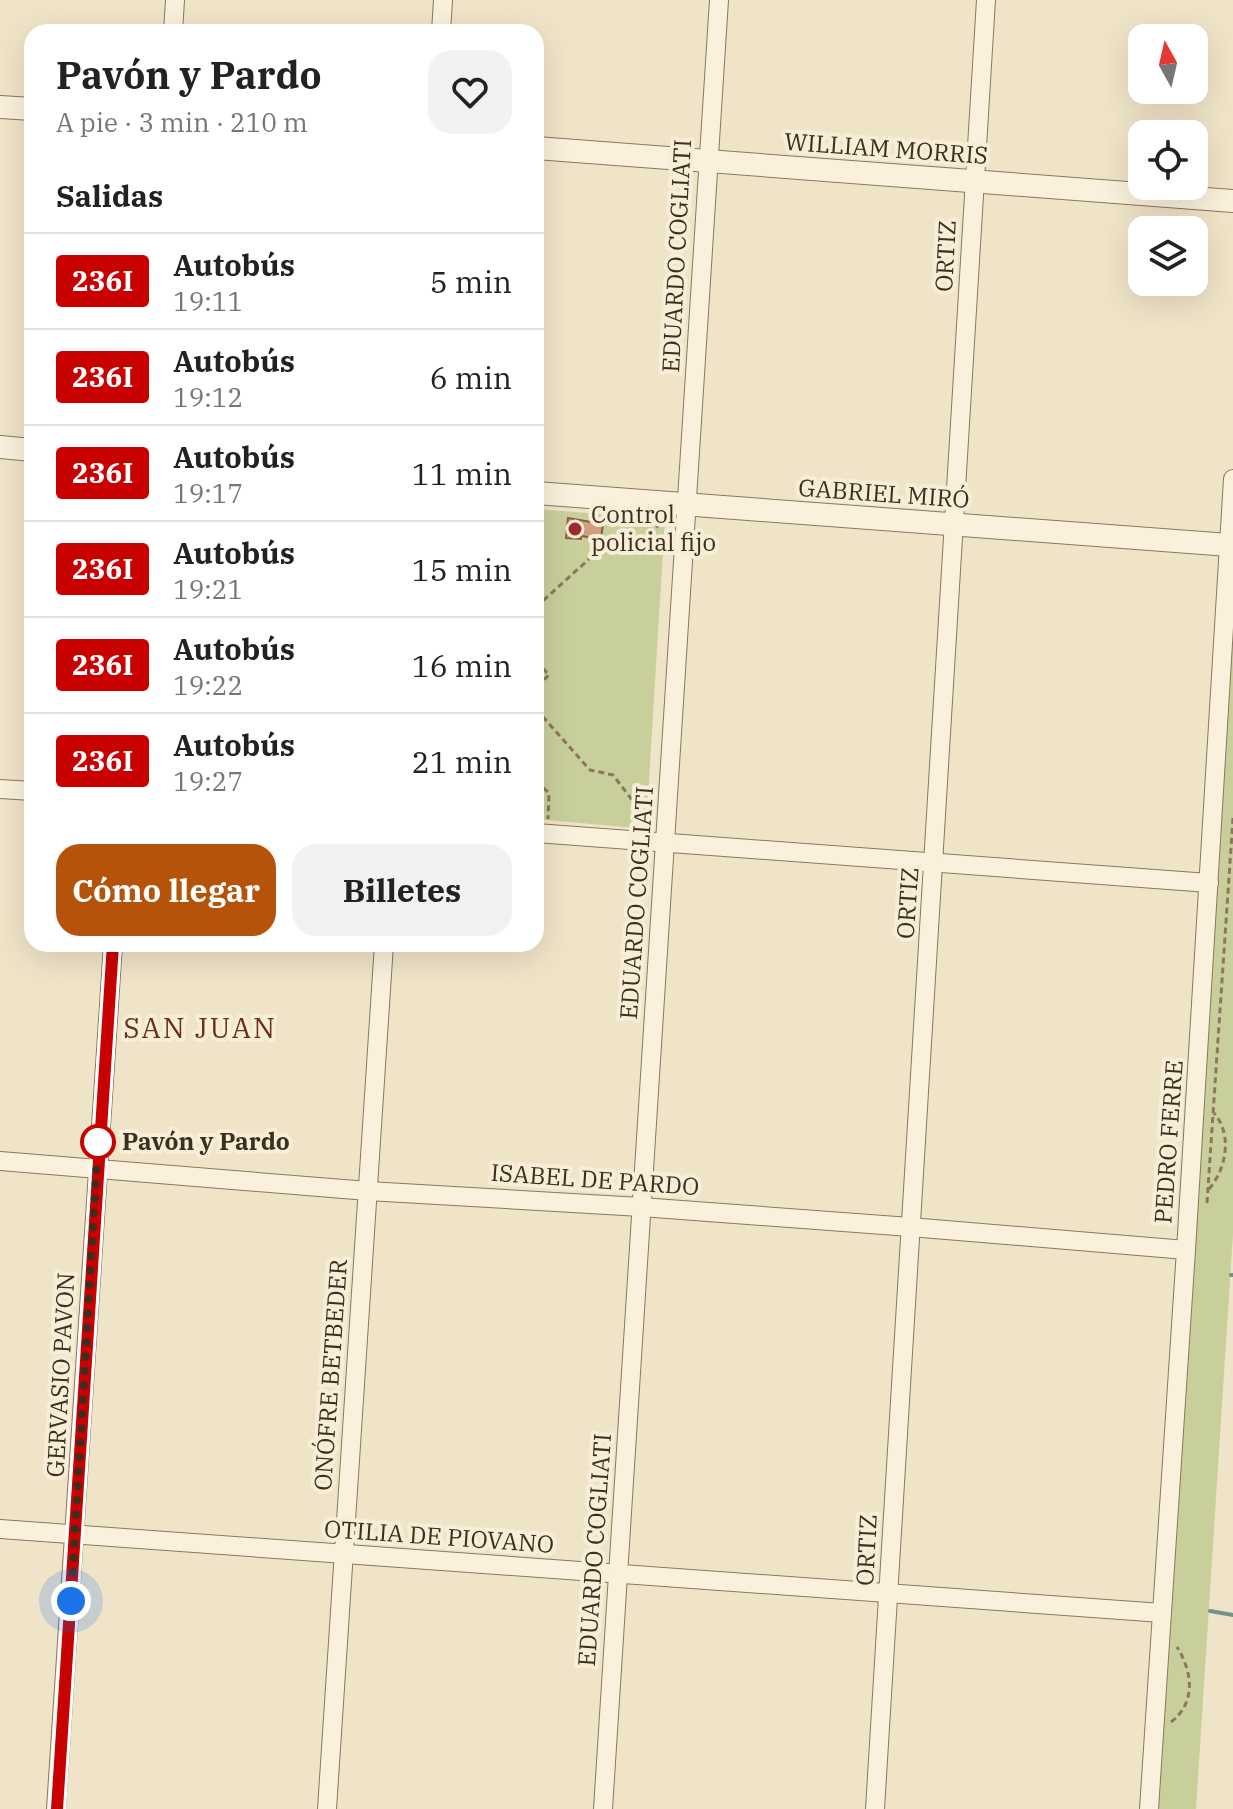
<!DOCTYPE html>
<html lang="es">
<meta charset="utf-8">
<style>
:root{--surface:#fff;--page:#f2f2f2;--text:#222;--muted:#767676;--line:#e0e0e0;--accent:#b45309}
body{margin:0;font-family:"IBM Plex Serif",serif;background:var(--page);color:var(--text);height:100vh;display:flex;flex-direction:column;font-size:30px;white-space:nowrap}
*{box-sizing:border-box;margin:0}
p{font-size:26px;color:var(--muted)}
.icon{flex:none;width:44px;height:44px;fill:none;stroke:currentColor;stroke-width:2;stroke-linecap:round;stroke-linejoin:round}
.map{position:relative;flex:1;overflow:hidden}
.panel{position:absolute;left:24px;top:24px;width:520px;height:928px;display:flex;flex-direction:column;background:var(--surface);border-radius:24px;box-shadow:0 8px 32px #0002}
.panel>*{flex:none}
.badge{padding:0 16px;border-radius:6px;font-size:28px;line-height:52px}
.needle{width:52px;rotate:352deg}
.fabs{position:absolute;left:1128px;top:24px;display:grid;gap:16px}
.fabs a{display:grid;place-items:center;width:80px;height:80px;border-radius:16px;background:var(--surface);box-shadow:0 8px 32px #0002;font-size:40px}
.you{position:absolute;width:40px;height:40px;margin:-20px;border:6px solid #fff;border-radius:50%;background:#1a73e8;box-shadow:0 0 0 12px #1a73e833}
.map>.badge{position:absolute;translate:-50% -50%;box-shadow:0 0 0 4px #fff}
h2{padding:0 32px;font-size:30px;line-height:72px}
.round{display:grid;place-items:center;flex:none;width:84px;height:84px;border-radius:24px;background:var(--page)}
.summary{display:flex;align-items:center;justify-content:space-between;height:136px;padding:0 32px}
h1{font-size:38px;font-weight:800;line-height:60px}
.cta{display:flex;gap:16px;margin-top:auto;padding:16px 32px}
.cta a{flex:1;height:92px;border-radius:24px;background:var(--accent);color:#fff;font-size:32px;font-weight:800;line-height:92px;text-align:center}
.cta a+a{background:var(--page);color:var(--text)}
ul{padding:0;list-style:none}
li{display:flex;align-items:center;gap:24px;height:96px;padding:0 32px;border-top:2px solid var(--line)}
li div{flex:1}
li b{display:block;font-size:30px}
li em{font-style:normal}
li .badge{min-width:88px;font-weight:700;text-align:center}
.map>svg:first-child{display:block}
.green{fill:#c9cf9b}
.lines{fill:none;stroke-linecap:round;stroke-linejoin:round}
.stream{stroke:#6f938a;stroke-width:4}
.building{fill:#cf9f7d;stroke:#8d5f41;stroke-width:2}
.minor-casing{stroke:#8d765c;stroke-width:20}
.tertiary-casing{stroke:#8d765c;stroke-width:24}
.path{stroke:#8d765c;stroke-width:3;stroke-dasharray:6 4;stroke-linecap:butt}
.minor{stroke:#faf1dc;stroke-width:18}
.tertiary{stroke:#faf1dc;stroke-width:22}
.line-casing{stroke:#fff;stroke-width:18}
.line{stroke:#c70201;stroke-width:12}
.walk{stroke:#3d2e20;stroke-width:8;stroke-dasharray:0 14.4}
.poi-dot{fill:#9e2a2b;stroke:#f7eed8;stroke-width:3}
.stop-dot{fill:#fff;stroke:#c70201;stroke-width:4}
.labels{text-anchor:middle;stroke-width:8;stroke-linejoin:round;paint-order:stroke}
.street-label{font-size:24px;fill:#3d2e20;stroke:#f7eed8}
.poi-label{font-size:24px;fill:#3d2e20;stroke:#f7eed8;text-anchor:start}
.stop-label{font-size:24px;font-weight:bold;fill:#3d2e20;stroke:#f7eed8;text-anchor:start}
.quarter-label{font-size:28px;letter-spacing:2px;fill:#6b2e1e;stroke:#f7eed8}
</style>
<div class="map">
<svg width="1233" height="1809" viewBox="0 0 1233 1809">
<rect width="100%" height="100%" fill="#f0e4c8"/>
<g class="green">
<path d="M536,509L665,519L646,829L536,819Z"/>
<path d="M1233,564V1234L1196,1809H1157Z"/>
</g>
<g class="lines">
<g class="stream">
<path d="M1231,1275H1233"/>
<path d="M1210,1611L1233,1615"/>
</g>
</g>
<path class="building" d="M568,518L603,524L601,539L581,536V539L566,538Z"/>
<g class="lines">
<defs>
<g id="minor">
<path d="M173,32L175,0"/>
<path d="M441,32L443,0"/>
<path d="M0,789L32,791"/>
<path d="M536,833L1209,883"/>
<path d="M0,1161L368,1191L641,1207L910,1227L1186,1250"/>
<path d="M0,1529L1162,1613"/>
<path d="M56,1809L113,944"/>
<path d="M327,1809L384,944"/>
<path d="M603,1809L719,0"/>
<path d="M875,1809L986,0"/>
<path d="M1149,1809L1186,1250L1233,479"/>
</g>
<g id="tertiary">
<path d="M0,107L32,109"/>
<path d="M536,148L1233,201"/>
<path d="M0,447L32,450"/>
<path d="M536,493L1229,545"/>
</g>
</defs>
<use href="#minor" class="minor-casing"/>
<use href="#tertiary" class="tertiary-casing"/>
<g class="path">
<path d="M536,607L598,551L620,553L665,521"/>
<path d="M536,661L549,675L536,687"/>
<path d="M536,709L590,770L613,775L649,822"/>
<path d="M536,781L549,793L548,819"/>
<path d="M1209,1189C1226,1169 1233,1135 1214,1113"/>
<path d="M1207,1203L1233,818"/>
<path d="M1171,1722C1197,1702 1192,1671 1177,1647"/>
</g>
<use href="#minor" class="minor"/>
<use href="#tertiary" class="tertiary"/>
</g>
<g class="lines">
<defs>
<path id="line" d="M57,1809L113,944"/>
</defs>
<use href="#line" class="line-casing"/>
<use href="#line" class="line"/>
<path class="walk" d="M71,1601L98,1142"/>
</g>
<circle class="poi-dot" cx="575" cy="529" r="8"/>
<circle class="stop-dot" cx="98" cy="1142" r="16"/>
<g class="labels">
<g class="street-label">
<text transform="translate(886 149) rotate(4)" y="8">WILLIAM MORRIS</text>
<text transform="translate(677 256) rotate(-87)" y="8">EDUARDO COGLIATI</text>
<text transform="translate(946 256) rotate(-87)" y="8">ORTIZ</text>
<text transform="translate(884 494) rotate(4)" y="8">GABRIEL MIRÓ</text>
<text transform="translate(637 903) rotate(-86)" y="8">EDUARDO COGLIATI</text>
<text transform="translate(908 903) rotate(-86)" y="8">ORTIZ</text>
<text transform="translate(1169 1142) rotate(-86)" y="8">PEDRO FERRE</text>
<text transform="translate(595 1180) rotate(4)" y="8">ISABEL DE PARDO</text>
<text transform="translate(61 1375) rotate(-87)" y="8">GERVASIO PAVON</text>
<text transform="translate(331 1375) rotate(-86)" y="8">ONÓFRE BETBEDER</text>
<text transform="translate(439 1537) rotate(4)" y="8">OTILIA DE PIOVANO</text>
<text transform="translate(595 1550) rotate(-86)" y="8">EDUARDO COGLIATI</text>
<text transform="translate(867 1550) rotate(-87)" y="8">ORTIZ</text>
</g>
<g class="poi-label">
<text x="591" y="523">Control<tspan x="591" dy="28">policial fijo</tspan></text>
</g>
<g class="stop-label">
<text x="122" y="1150">Pavón y Pardo</text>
</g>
<g class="quarter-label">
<text x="200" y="1038">SAN JUAN</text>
</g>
</g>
</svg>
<div class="fabs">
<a><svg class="needle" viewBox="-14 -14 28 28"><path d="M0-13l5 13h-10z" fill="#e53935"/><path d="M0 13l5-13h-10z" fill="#767676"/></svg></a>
<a><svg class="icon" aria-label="locate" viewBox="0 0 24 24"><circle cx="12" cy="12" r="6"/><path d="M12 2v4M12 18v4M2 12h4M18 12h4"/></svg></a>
<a><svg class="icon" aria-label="layers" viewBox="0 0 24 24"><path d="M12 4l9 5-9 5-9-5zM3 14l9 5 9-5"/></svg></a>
</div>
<div class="you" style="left:71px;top:1601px"></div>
<section class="panel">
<div class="summary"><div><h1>Pavón y Pardo</h1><p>A pie · 3 min · 210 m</p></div><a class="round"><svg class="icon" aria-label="heart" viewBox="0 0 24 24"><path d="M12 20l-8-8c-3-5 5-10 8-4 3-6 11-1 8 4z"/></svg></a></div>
<h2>Salidas</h2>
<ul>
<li><span class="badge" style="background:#c70201;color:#fff">236I</span><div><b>Autobús</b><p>19:11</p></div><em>5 min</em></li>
<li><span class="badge" style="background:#c70201;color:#fff">236I</span><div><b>Autobús</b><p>19:12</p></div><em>6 min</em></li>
<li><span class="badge" style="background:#c70201;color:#fff">236I</span><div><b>Autobús</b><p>19:17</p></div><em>11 min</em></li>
<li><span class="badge" style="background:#c70201;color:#fff">236I</span><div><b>Autobús</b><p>19:21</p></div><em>15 min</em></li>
<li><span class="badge" style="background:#c70201;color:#fff">236I</span><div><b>Autobús</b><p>19:22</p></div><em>16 min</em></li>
<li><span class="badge" style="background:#c70201;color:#fff">236I</span><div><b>Autobús</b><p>19:27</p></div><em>21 min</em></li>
</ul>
<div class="cta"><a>Cómo llegar</a><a>Billetes</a></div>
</section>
</div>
